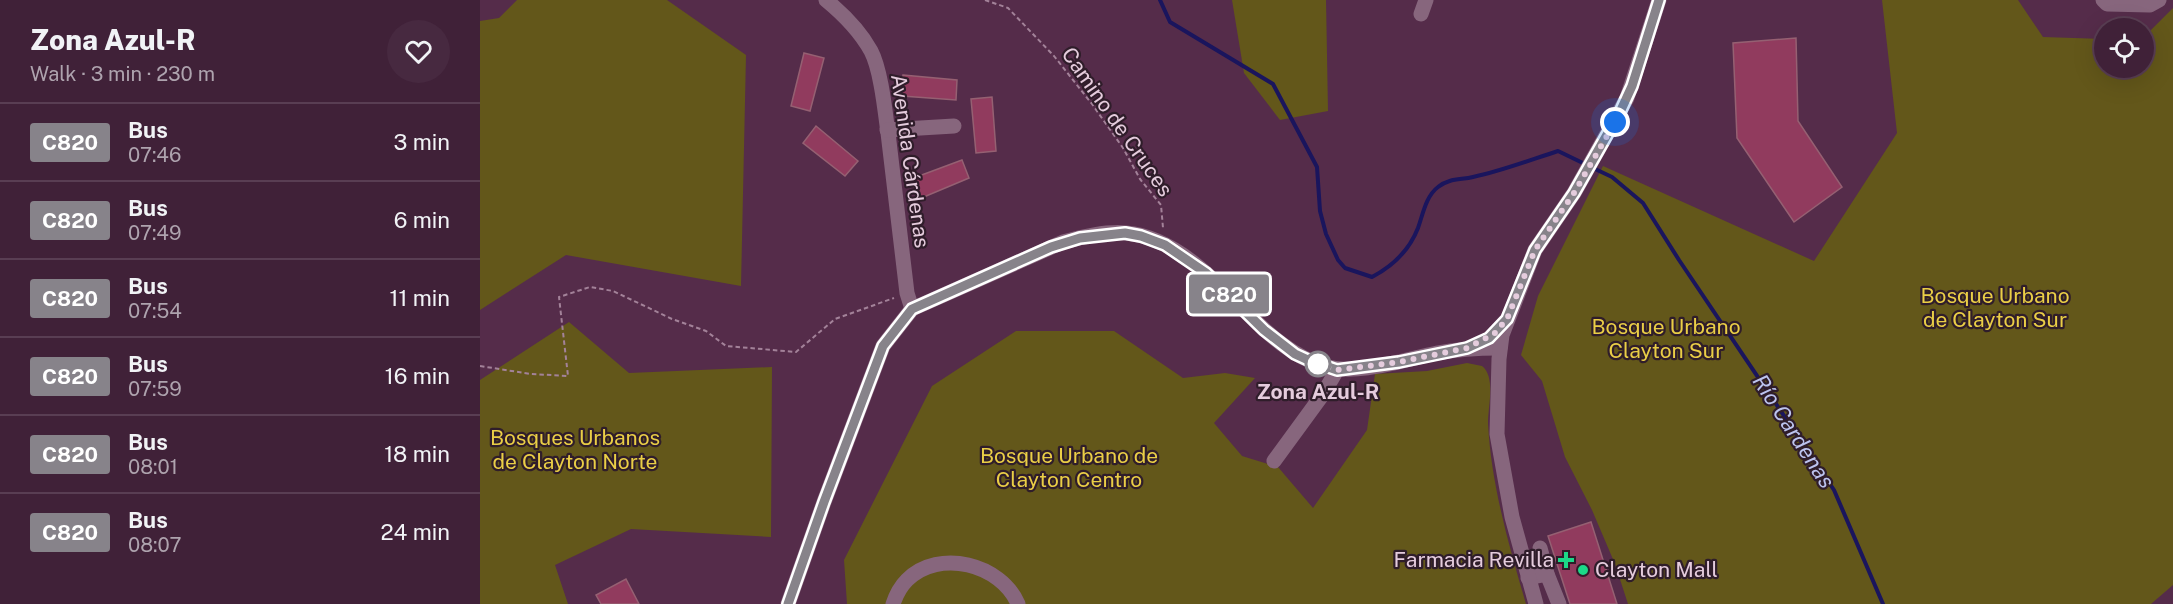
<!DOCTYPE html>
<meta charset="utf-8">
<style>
:root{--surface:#402138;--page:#472940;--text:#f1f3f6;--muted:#aea3ae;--line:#593e53}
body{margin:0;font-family:"Public Sans",sans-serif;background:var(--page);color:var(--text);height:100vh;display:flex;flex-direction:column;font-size:22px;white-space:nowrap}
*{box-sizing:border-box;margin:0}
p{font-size:20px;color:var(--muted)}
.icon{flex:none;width:33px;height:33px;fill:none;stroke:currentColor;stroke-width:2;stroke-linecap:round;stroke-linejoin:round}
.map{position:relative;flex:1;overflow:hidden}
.drawer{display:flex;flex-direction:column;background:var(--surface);width:480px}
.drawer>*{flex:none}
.badge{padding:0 12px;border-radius:4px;font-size:21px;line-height:39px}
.buttons{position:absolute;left:1614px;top:18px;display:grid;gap:12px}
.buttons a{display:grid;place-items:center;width:60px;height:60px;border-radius:50%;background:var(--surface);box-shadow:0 6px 24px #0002,0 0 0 2px var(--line);font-size:30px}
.you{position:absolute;width:30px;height:30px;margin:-15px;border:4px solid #fff;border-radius:50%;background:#1a73e8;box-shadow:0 0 0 9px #1a73e833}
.map>.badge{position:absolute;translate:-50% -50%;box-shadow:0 0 0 3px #fff}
.round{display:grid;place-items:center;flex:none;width:63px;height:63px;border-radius:32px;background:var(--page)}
.head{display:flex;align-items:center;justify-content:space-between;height:102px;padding:0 30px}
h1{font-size:28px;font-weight:800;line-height:45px}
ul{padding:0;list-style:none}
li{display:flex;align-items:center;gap:18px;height:78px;padding:0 30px;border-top:2px solid var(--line)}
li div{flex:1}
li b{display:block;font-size:22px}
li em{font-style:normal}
li .badge{min-width:66px;font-weight:700;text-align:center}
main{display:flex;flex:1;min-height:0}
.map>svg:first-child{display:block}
.green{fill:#63571a}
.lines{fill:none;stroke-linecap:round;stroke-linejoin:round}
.stream{stroke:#1a155d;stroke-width:4}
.building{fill:#913b5e;stroke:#956072;stroke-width:1.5}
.path{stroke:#a38299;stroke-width:2;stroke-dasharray:4.5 3;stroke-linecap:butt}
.minor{stroke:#87667d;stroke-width:15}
.line-casing{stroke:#fff;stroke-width:14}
.line{stroke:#87838a;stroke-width:9}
.walk{stroke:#e5ccdd;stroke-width:6;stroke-dasharray:0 10.8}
.stop-dot{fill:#fff;stroke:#87838a;stroke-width:3}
.poi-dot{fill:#1cd988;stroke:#2f1d2a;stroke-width:2}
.labels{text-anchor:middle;stroke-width:4.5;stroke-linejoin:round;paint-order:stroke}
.street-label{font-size:21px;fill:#e5ccdd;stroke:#2f1d2a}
.park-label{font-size:21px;fill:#eace46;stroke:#2f1d2a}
.stop-label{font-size:21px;font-weight:bold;fill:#e5ccdd;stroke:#2f1d2a}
.poi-label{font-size:21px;fill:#e5ccdd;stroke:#2f1d2a;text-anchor:end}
.water-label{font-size:22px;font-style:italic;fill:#bcc3ee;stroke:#2f1d2a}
</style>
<main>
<section class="drawer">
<div class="head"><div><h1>Zona Azul-R</h1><p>Walk · 3 min · 230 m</p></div><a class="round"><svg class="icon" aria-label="heart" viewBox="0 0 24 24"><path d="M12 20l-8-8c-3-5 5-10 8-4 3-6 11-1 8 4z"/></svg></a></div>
<ul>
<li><span class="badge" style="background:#87838a;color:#fff">C820</span><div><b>Bus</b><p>07:46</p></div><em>3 min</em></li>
<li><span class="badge" style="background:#87838a;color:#fff">C820</span><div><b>Bus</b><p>07:49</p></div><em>6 min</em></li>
<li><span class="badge" style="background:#87838a;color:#fff">C820</span><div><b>Bus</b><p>07:54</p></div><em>11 min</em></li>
<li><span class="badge" style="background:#87838a;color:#fff">C820</span><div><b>Bus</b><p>07:59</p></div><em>16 min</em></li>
<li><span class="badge" style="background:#87838a;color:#fff">C820</span><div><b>Bus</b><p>08:01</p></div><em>18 min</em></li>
<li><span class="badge" style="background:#87838a;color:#fff">C820</span><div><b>Bus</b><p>08:07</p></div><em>24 min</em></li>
</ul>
</section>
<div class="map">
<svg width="1693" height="604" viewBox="0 0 1693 604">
<rect width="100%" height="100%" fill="#552c4a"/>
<g class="green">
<path d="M37,0H187L266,55L261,286L86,255L0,310V21L19,18Z"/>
<path d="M752,0H846L848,111L800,120L764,73Z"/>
<path d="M1402,0H1538L1563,37L1624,39V68H1664V37L1693,8V585L1671,604H1148L1135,564L1112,510L1085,457L1062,381L1041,355L1058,296L1123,166L1334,261L1417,133Z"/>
<path d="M89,322L149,373L292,367L291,537L151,529L75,565L88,604H0V380Z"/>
<path d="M536,331H634L703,378L745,373L775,378L734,423L762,456L798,467L833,508L887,430L895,374L947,371L987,363L1002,366C1016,377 1008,406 1008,423C1011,484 1029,546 1046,604H367L364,560L452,386Z"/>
</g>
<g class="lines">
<g class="stream">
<path d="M680,0L690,22L793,84L837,167L840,211L846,234L858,260L865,268L892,277C913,266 929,251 938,228C943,214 946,196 958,187C969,178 981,180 993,177C1022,171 1050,160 1078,151L1107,165"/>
<path d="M1113,168L1132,177L1163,203L1199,260L1354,490L1403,604"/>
</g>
</g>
<g class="building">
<path d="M1316,38L1318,121L1362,187L1314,222L1257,138L1253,43Z"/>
<path d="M324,53L344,58L330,111L311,106Z"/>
<path d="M423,75L477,80L476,100L422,96Z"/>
<path d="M512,97L516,151L496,153L491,99Z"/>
<path d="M336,126L378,161L365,176L323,143Z"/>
<path d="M482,160L489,178L439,199L431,179Z"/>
<path d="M1111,522L1137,604H1090L1068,536Z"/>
<path d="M146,579L159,604H121L116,595Z"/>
</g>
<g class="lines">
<g class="path">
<path d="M505,0L528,8L574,56L612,104L643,148L660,179L681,205L683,228"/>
<path d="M0,366L51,374L88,376L79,297L110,287L133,291L192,319L226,331L246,346L316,352L355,319L414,298"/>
</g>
<g class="minor">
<path d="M346,0C363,14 380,31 391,51C401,70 405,111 408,133C414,186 421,239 427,293L432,309"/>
<path d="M1623,0L1627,4L1670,5L1679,0"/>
<path d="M941,14L946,0"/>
<path d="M407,130L474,126"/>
<path d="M794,461L843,394L857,370"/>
<path d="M1060,548L1067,574"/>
<path d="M1048,578L1067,574L1079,604"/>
<path d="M308,604L344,502L403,346L432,309L583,242C602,237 626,231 646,233C694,237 734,279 766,312C788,334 813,357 844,366C877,376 923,360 957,353C978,349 999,348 1020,348"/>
<path d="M413,604C416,595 420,587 427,580C459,548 521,564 538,604"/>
<path d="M1056,604L1032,517L1017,434L1019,359L1022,335L1055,250L1094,193L1147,98L1179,0"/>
</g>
</g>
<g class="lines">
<defs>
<path id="line" d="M308,604L344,502L403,346L432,309L571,247L600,238L645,233L661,236L685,245L726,273L784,330L815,354L828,360L857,370L919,362L987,348L1009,338L1027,319L1055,250L1094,193L1141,110L1152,86L1179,0"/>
</defs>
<use href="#line" class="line-casing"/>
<use href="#line" class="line"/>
<path class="walk" d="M838,364L857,370L919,362L987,348L1014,334L1027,319L1055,250L1094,193L1135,122"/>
</g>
<circle class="stop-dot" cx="838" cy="364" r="12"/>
<g class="poi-dot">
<path d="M1083 551h6v6h6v6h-6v6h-6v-6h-6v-6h6z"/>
<circle cx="1103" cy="570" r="6"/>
</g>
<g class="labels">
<g class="street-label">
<text transform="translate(637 122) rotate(55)" y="7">Camino de Cruces</text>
<text transform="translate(430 161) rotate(82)" y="7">Avenida Cárdenas</text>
</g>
<g class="park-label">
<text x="1515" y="303">Bosque Urbano<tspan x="1515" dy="24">de Clayton Sur</tspan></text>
<text x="1186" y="334">Bosque Urbano<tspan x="1186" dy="24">Clayton Sur</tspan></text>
<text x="95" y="445">Bosques Urbanos<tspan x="95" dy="24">de Clayton Norte</tspan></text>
<text x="589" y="463">Bosque Urbano de<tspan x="589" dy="24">Clayton Centro</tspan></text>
</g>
<g class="stop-label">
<text x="838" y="399">Zona Azul-R</text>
</g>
<g class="poi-label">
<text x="1074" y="567">Farmacia Revilla</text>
<text x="1115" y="577" text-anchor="start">Clayton Mall</text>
</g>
<g class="water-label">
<text transform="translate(1314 431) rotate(57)" y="8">Río Cardenas</text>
</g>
</g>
</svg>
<div class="buttons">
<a><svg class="icon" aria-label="locate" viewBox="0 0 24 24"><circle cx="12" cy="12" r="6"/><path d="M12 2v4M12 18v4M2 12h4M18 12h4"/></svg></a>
</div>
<div class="you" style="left:1135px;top:122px"></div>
<b class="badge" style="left:749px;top:294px;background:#87838a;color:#fff">C820</b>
</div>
</main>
